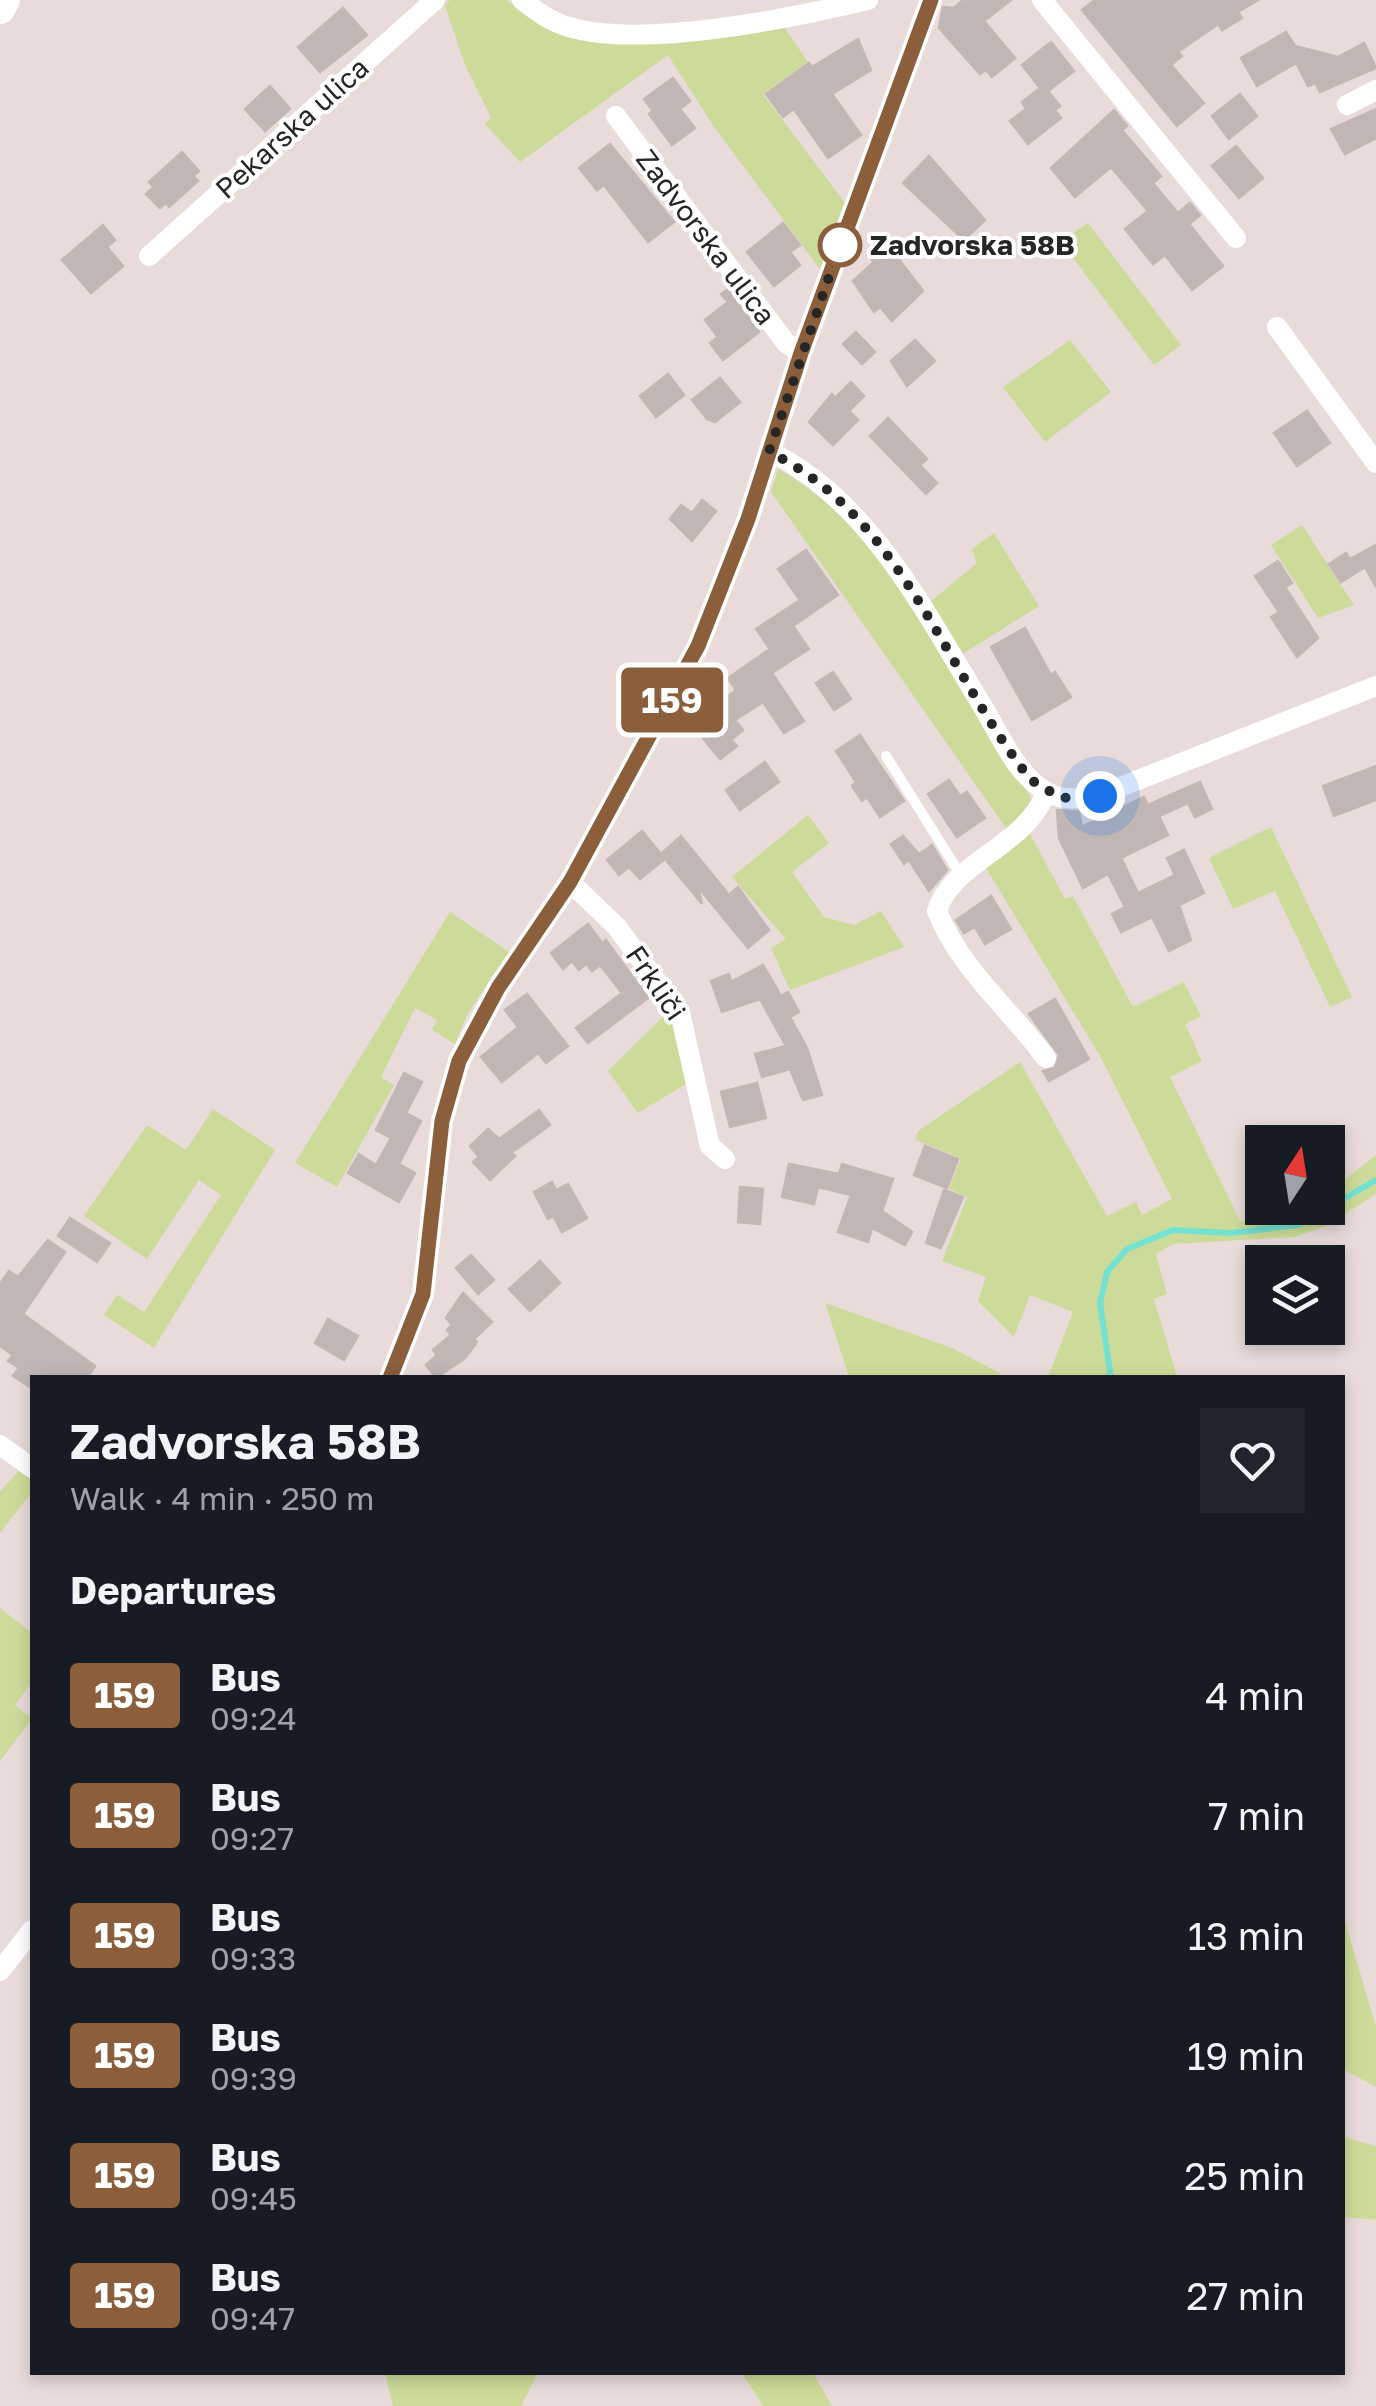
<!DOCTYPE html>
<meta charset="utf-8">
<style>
:root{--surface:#171b24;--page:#20242c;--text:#f1f3f6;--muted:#9ea1a6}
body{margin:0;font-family:"Golos Text",sans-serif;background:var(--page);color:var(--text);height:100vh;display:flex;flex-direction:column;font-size:38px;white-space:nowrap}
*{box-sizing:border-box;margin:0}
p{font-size:32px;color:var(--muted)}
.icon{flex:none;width:55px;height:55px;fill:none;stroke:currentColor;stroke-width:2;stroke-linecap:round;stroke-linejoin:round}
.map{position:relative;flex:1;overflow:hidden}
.drawer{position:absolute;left:30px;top:1375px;width:1315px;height:1000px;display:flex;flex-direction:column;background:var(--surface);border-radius:0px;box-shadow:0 5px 15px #0003}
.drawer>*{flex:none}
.badge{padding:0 20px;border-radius:8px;font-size:35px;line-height:65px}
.needle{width:65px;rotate:12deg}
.buttons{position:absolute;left:1245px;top:1125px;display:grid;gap:20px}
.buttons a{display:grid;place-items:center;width:100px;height:100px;border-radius:0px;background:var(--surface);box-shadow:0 5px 15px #0003;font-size:50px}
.you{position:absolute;width:50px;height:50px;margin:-25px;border:8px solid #fff;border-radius:50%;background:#1a73e8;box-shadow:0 0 0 15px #1a73e833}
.map>.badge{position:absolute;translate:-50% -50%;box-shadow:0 0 0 5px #fff}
h2{padding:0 40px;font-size:38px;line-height:90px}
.round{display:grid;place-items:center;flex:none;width:105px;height:105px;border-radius:0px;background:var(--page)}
.head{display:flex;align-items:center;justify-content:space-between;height:170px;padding:0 40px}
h1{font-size:48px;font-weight:700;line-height:75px}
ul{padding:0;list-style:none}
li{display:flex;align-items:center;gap:30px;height:120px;padding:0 40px}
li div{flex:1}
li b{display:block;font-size:38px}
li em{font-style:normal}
li .badge{min-width:110px;font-weight:700;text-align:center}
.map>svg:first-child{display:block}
.green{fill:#ccdb99}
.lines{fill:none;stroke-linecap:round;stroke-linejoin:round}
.stream{stroke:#74e2d0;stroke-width:6}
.building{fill:#c0b7b5;stroke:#c3b6b3;stroke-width:2.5}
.lane{stroke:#fff;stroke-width:10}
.street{stroke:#fff;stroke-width:20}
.secondary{stroke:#fff;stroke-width:30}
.line-casing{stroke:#fff;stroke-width:22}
.line{stroke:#8b5e3c;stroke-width:15}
.walk{stroke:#262626;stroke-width:10;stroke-dasharray:0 18}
.stop-dot{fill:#fff;stroke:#8b5e3c;stroke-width:5}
.labels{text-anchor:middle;stroke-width:8;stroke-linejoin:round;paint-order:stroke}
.street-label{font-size:28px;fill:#262626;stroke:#fff}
.stop-label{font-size:28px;font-weight:bold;fill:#262626;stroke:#fff;text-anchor:start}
</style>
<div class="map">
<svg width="1376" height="2406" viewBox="0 0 1376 2406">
<rect width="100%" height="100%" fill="#e8dbd9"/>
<g class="green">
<path d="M450,0H507L547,28L588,41L784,27L808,62L763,94L845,203L820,269L714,127L668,55L520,162L485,124L491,118L465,65L445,5Z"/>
<path d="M1088,223L1181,345L1154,365L1061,242Z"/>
<path d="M1070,340L1111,392L1045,442L1003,387Z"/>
<path d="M778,469C880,525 935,645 992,741C1004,762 1027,783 1033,805L1008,831L771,492Z"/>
<path d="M1302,525L1354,605L1318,618L1271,545Z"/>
<path d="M994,533L1039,606L961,655L930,602L977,563L972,549Z"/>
<path d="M808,815L829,843L792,872L824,917L854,925L881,911L904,947L790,990L771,948L786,939L732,877Z"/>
<path d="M1271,827L1352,997L1330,1007L1275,891L1233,909L1209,858Z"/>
<path d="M1029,832L1065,899L1073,896L1133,1007L1184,982L1201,1016L1185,1024L1202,1061L1170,1077L1240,1221C1271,1221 1297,1208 1328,1208V1193L1376,1155V1194L1326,1226L1294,1237L1173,1244L1156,1254L1167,1294L1154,1299L1177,1377H1048L1073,1312L1030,1295L1014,1337L978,1301L986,1277L942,1261L967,1197L949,1189L961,1158L915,1140L918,1131L1020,1062L1107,1216L1136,1202L1142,1215L1172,1199L1100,1056L986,868Z"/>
<path d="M450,912L509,952L467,1015L455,1044L432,1030L437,1020L415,1008L381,1077L394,1085L337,1187L295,1163Z"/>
<path d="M669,1011L677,1026L689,1082L638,1113L608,1071Z"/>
<path d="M213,1109L275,1150L154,1348L104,1315L117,1295L144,1312L221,1195L199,1180L147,1259L84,1216L147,1125L186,1150Z"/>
<path d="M825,1303L952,1348L1000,1373L998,1377H849Z"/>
<path d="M19,1470L32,1480V1492L0,1533V1492Z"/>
<path d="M0,1608L32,1633V1682L15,1705L32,1719L0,1761Z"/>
<path d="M1342,1911L1376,2027V2087L1343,2069Z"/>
<path d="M1343,2137L1376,2146V2220L1343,2217Z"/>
<path d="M385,2373H538L521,2406H393Z"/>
<path d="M742,2373H813L832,2406H763Z"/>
</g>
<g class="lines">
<path class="stream" d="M1111,1378L1100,1303L1107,1272L1127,1249L1173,1230L1231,1233L1298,1225L1376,1180"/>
</g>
<g class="building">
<path d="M963,0H1011L984,21L1015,58L992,77L986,70L980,74L939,28L943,7L954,8Z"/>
<path d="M1095,0H1258L1238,12L1242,18L1222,30L1218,24L1178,52L1182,56L1171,65L1204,103L1177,126L1082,10Z"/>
<path d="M343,8L367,35L320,72L298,47Z"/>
<path d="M1286,32L1295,46L1338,57L1364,43L1376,68L1320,92L1315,83L1308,86L1296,63L1257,86L1241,58Z"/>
<path d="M858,39L871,70L832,94L861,135L828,158L794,109L783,117L766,94L809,63L812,67Z"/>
<path d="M1051,42L1074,71L1048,91L1060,106L1055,110L1061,118L1028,144L1010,121L1026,109L1022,102L1040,88L1022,65Z"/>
<path d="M673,78L690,101L680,109L695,128L672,145L649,114L653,111L644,99Z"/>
<path d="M270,86L290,109L265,131L245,109Z"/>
<path d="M1240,94L1257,116L1229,139L1212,116Z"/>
<path d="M1376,109V138L1345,154L1331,129Z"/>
<path d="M1114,110L1127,126L1122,130L1161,176L1153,183L1178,213L1190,203L1200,215L1189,224L1223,266L1192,290L1165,255L1153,264L1125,229L1148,211L1111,167L1075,197L1051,168Z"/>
<path d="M610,144L674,222L648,242L604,185L597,190L579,168Z"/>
<path d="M1236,146L1263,178L1239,198L1212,166Z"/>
<path d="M182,152L199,171L193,176L198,181L169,207L166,203L160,208L146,194L154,187L149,182Z"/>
<path d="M929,156L985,220L964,240L903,183Z"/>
<path d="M783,223L800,245L790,252L800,265L774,286L747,252Z"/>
<path d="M103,225L115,240L107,247L123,266L91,293L62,260Z"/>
<path d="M884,240L923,291L892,321L880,307L874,312L853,281L874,262L868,255Z"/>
<path d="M728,289L759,332L723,360L710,343L718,337L705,320L728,302L721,294Z"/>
<path d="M856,332L875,352L862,364L843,344Z"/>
<path d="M915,340L935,361L907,386L891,361Z"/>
<path d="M668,374L684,395L656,417L640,396Z"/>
<path d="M720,378L740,402L715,422L707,419L692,400Z"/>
<path d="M851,382L864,396L849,411L858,420L833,445L809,422L832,394L835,398Z"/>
<path d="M1307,411L1330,443L1297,466L1274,433Z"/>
<path d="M888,418L927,459L920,465L937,483L926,494L870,436Z"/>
<path d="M702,500L716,511L692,541L670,519L681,505L692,513Z"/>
<path d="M1376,545V587L1365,567L1341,582L1329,564L1346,553L1350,559Z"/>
<path d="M806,550L838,595L793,626L809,649L772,673L804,721L784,733L763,702L735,720L743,730L731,740L737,746L720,759L692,725L736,690L728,678L770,649L756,629L800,600L778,569Z"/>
<path d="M1278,561L1292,583L1285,587L1318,638L1297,657L1271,617L1279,612L1255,576Z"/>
<path d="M1025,628L1051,675L1055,672L1071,697L1032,720L991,647Z"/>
<path d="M833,672L851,699L834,710L816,683Z"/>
<path d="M860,735L904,801L880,817L867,797L862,801L852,786L856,782L836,751Z"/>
<path d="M765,762L779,782L740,810L726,790Z"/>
<path d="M1376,766V800L1334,816L1323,786Z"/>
<path d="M949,780L960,796L967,792L985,818L957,837L928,794Z"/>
<path d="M1200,782L1212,809L1195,817L1188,803L1159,816L1168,835L1121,858L1138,893L1175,875L1167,858L1184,850L1204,893L1179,905L1191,940L1169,951L1152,917L1121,932L1112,914L1125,907L1108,874L1083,888L1059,838L1057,810L1079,812L1082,827L1144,797L1148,805Z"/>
<path d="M642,831L661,854L681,836L729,895L738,887L769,930L748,948L698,887L702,904L665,859L640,879L629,867L619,875L607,860Z"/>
<path d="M903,836L919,854L932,845L947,870L929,891L909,860L904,864L891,844Z"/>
<path d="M991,896L1011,929L985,944L975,927L964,933L956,920Z"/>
<path d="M588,924L602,943L606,940L648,998L588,1043L576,1028L622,993L600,965L592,971L586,964L579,970L572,961L563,969L551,953Z"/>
<path d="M763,965L781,996L788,992L799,1012L790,1017L807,1048L822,1095L803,1100L790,1069L762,1077L755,1054L786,1046L760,999L722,1012L711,981L729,974L731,982Z"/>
<path d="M527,994L568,1046L546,1063L538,1053L502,1082L481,1057L518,1027L505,1010Z"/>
<path d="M1055,999L1089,1059L1049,1081L1043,1071L1055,1068L1059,1055L1029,1014Z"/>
<path d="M404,1073L422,1082L406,1113L421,1121L399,1164L415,1173L399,1202L348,1173L359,1154L376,1165L391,1138L376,1130Z"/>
<path d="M757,1083L766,1118L730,1127L721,1092Z"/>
<path d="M539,1110L550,1125L511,1153L515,1156L490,1180L473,1162L479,1157L470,1146L488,1129L499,1139Z"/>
<path d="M925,1146L958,1159L947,1188L914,1175Z"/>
<path d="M789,1164L839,1174L842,1164L893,1179L882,1211L912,1232L905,1245L872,1228L868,1242L838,1232L851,1195L818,1187L814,1204L782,1197Z"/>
<path d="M552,1182L556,1190L568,1184L587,1218L562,1232L553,1216L548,1219L534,1192Z"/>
<path d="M740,1187L763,1189L760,1224L738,1222Z"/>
<path d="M944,1190L963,1197L941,1248L926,1243Z"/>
<path d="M70,1218L110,1243L97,1262L58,1236Z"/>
<path d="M48,1240L65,1252L23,1314L95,1366L87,1378H32L30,1387L13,1376L19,1368L8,1361L13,1355L0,1346V1284L9,1271L18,1277Z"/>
<path d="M471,1255L494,1280L478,1294L456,1268Z"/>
<path d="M540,1261L560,1283L530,1311L509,1289Z"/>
<path d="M463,1293L492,1322L474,1339L477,1342L465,1358L436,1378L426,1365L437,1355L433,1350L451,1335L447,1330L452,1325L446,1318Z"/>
<path d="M328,1319L358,1336L344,1360L315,1343Z"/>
</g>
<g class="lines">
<path class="lane" d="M886,756L962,877"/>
<g class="street">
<path d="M522,0C536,11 551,22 569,27C643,49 792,18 868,0"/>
<path d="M1042,0L1236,238"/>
<path d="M1347,105L1376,90"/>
<path d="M616,116L786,343L801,353"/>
<path d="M149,256L435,0"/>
<path d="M1277,327L1376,463"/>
<path d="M769,451C871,501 926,614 983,707C1000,735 1017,776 1047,792C1064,802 1081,798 1100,795L1376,686"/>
<path d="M570,882L617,927L680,1013L710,1146L725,1159"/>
<path d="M1046,1058C1010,1009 960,969 937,911C952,861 1027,846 1046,792"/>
<path d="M390,1378L423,1294L442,1121L459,1061L498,988L570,882L698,646L748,519L801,353L931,0"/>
<path d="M0,1445L32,1468"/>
<path d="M0,1971L32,1930"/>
</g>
<path class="secondary" d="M0,9L5,0"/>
</g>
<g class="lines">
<defs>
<path id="line" d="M390,1378L423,1294L442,1121L459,1061L498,988L570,882L698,646L748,519L801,353L931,0"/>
</defs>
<use href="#line" class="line-casing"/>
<use href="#line" class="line"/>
<path class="walk" d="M840,245L769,452C901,515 945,672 1031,780L1061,798L1100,796"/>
</g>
<circle class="stop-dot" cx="840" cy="245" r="20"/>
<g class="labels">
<g class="street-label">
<text transform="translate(292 128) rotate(-42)" y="10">Pekarska ulica</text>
<text transform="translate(706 237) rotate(53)" y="10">Zadvorska ulica</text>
<text transform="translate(656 983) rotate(56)" y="10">Frkliči</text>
</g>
<g class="stop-label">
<text x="870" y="255">Zadvorska 58B</text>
</g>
</g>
</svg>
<div class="buttons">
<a><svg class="needle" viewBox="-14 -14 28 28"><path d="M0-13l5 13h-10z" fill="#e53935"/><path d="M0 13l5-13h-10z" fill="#9ea1a6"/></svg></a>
<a><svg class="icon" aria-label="layers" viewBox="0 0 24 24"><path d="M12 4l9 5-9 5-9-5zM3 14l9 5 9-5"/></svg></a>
</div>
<div class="you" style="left:1100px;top:796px"></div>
<b class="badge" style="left:672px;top:700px;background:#8b5e3c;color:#fff">159</b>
<section class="drawer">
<div class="head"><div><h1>Zadvorska 58B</h1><p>Walk · 4 min · 250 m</p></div><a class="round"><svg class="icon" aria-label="heart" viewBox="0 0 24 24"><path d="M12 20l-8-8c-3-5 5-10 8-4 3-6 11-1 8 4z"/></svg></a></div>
<h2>Departures</h2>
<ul>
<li><span class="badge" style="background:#8b5e3c;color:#fff">159</span><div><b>Bus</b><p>09:24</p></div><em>4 min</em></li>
<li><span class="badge" style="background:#8b5e3c;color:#fff">159</span><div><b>Bus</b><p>09:27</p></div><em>7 min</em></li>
<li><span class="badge" style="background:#8b5e3c;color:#fff">159</span><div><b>Bus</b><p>09:33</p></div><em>13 min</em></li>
<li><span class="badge" style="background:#8b5e3c;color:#fff">159</span><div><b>Bus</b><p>09:39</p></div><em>19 min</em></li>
<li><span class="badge" style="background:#8b5e3c;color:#fff">159</span><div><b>Bus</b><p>09:45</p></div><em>25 min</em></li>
<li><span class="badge" style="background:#8b5e3c;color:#fff">159</span><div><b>Bus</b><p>09:47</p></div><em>27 min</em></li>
</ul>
</section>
</div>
